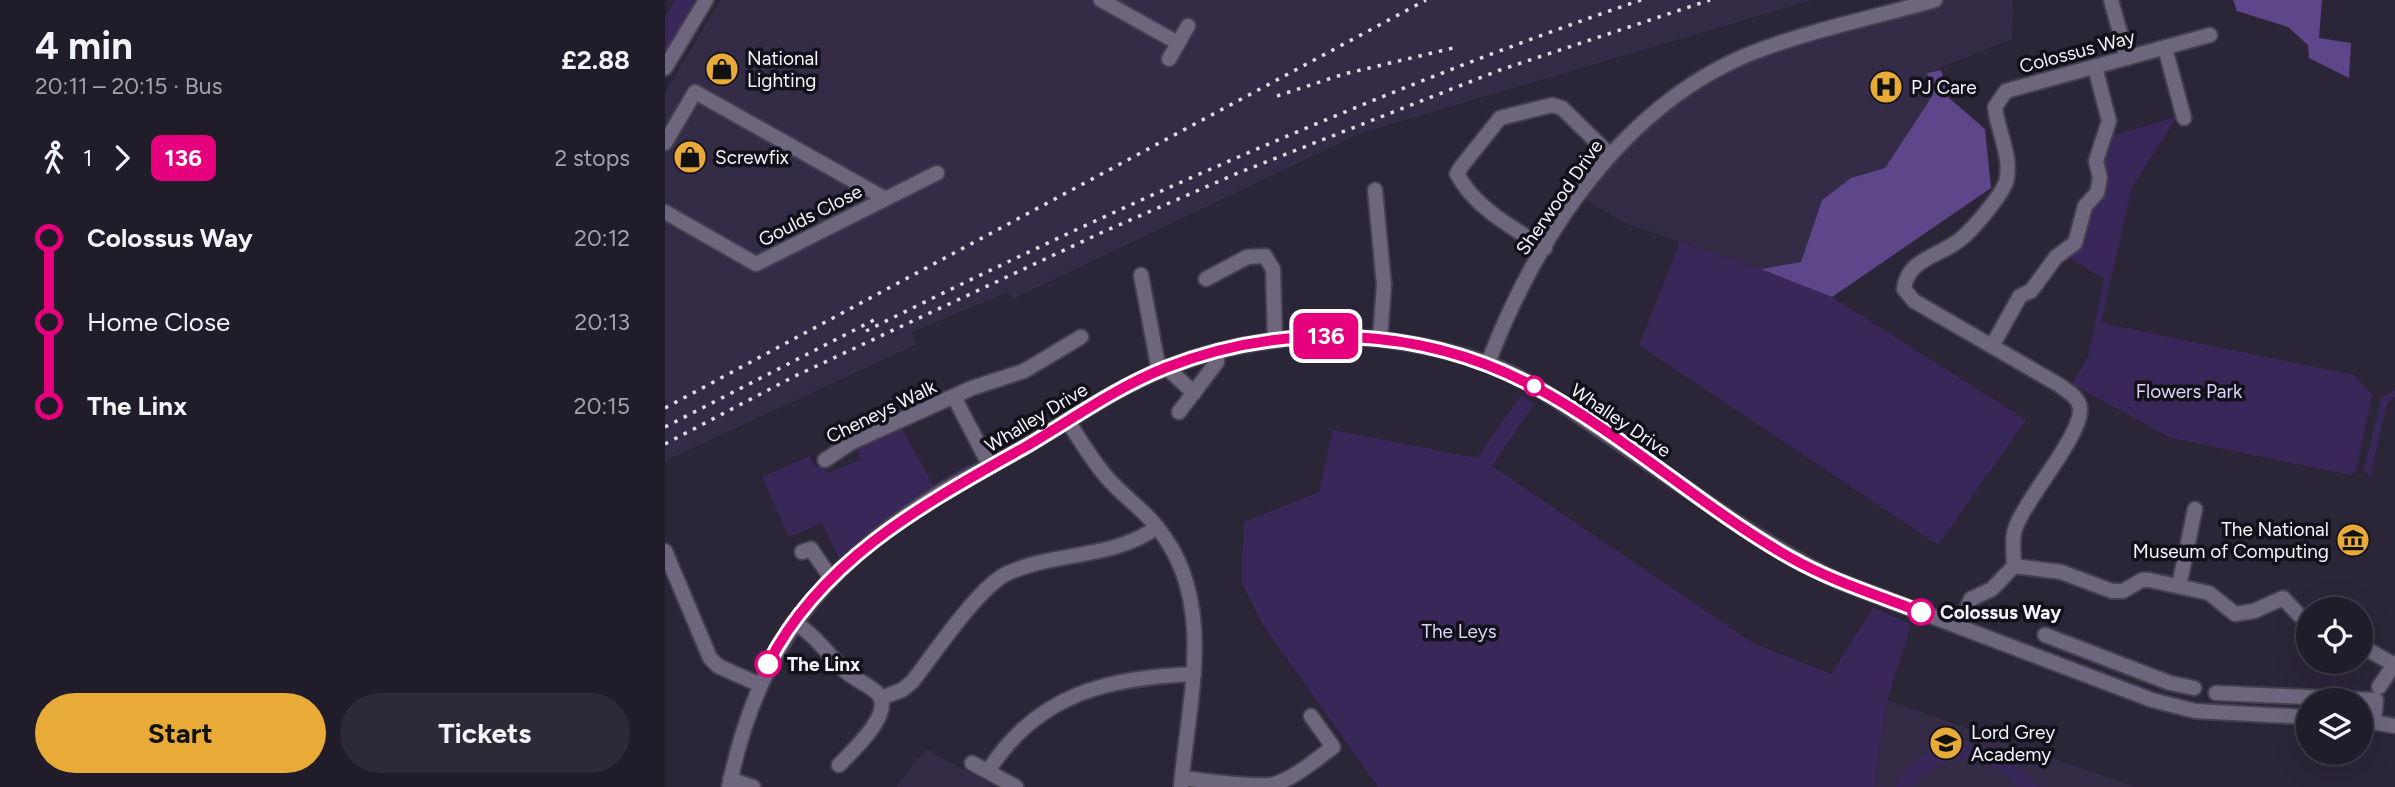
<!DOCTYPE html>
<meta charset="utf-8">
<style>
:root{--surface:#201c2a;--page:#2d2936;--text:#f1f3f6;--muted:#a2a1a8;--line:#3d3a47;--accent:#e8ab37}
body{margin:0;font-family:Figtree,sans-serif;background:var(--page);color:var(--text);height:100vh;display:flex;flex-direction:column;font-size:26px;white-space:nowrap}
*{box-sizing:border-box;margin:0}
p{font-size:23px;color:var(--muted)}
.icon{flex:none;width:38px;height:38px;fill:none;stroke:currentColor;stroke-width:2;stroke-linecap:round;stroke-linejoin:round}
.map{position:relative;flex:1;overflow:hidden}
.sheet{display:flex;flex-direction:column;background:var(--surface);width:665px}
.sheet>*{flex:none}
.badge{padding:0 14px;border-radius:10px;font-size:24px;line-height:46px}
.buttons{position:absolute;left:1631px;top:597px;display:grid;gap:14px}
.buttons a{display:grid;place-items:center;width:77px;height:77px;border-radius:50%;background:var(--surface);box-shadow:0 7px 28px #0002,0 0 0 2px var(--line);font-size:35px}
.map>.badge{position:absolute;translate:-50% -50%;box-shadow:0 0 0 4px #fff}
.legs{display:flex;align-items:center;gap:10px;height:77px;padding:0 35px;font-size:23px}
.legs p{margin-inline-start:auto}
.head{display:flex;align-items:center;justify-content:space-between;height:119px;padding:0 35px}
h1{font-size:38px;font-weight:700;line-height:52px}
.primary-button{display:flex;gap:14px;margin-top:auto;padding:14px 35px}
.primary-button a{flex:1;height:80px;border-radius:42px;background:var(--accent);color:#111;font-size:28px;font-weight:700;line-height:80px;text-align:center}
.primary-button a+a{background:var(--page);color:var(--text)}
ul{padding:0 35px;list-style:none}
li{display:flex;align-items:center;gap:24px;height:84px;font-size:26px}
li i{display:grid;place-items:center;width:10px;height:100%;margin:0 9px;background:currentColor}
li i::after{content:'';width:18px;height:18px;margin:-9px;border:5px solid;border-radius:50%;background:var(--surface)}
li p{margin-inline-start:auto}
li:first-child i{background:linear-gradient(#0000 50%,currentColor 0)}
li:last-child i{background:linear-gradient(currentColor 50%,#0000 0)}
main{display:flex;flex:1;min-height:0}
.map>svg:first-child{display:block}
.built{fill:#342c46}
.green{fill:#3a275a}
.forest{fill:#5e468a}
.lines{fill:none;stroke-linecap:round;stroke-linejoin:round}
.minor-casing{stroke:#454050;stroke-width:18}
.minor{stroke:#6d667d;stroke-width:14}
.rail{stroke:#dedae6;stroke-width:3.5;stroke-dasharray:3.5 7;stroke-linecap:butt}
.line-1-casing{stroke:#fff;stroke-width:16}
.line-1{stroke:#e6007e;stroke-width:10}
.stop-1-dot{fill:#fff;stroke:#e6007e;stroke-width:3.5}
.labels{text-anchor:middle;stroke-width:7;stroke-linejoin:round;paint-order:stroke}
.street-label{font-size:19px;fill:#f6f3fe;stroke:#121018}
.poi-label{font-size:19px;fill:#f6f3fe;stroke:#121018;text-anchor:start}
.park-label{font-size:19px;fill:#ddd2fa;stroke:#121018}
.stop-label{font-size:19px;font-weight:bold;fill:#f6f3fe;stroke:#121018;text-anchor:start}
</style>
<main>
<section class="sheet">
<div class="head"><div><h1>4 min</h1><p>20:11 – 20:15 · Bus</p></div><b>£2.88</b></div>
<div class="legs"><svg class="icon" aria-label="walk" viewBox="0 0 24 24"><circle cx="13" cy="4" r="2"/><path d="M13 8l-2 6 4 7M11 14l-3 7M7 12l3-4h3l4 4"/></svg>1<svg class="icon" aria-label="forward" viewBox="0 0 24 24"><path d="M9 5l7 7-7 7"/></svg><b class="badge" style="background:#e6007e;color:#fff">136</b><p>2 stops</p></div>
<ul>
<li><i style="color:#e6007e"></i><b>Colossus Way</b><p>20:12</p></li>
<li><i style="color:#e6007e"></i><span>Home Close</span><p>20:13</p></li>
<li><i style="color:#e6007e"></i><b>The Linx</b><p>20:15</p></li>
</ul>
<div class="primary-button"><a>Start</a><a>Tickets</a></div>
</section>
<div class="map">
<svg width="1730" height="787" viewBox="0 0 1730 787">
<rect width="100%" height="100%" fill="#2b2538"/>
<g class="built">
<path d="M55,0H1147L696,133L348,299L343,292L247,332L252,344L0,461V93Z"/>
<path d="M1270,0H1348L1347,39L1262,73L1268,95L1220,168L1186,178L1157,200L1136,262L1096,269L962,224L914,196L1001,102L1052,70Z"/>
<path d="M1222,700L1470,787H1209Z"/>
<path d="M261,749L330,787H231Z"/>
</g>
<g class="green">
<path d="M10,0H32L0,55V18Z"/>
<path d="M1512,117L1467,187L1436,323L1689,375L1707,395L1691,471L1686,475L1506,438L1407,384L1423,357L1439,279L1403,257L1417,245L1442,137Z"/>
<path d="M1015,242L1096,269L1167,297L1361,420L1273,545L974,345Z"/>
<path d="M1730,390V397L1722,403L1705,477L1699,470L1716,398Z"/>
<path d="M856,395L869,404L827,466L1088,643L1166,674L1208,608L1246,624L1222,700L1209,787H713L598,625L576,581L579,522L654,492L668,430L812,458Z"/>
<path d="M236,427L268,485L304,464L306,468C258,494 216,523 175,560L157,523L124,537L97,477L144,456L149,466L159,467L162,473L196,460L191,449Z"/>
<path d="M1289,743C1328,741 1349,760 1374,787H1352C1320,753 1279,747 1248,787H1230C1242,762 1263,750 1289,743Z"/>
</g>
<g class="forest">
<path d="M1568,0H1657L1654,38L1686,43L1684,78L1644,58L1643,45L1623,27L1572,11Z"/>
<path d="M1276,70L1284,98L1320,129L1326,188L1167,297L1096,269L1136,262L1157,200L1186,178L1220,168L1268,95L1262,73Z"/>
</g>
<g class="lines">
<defs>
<g id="minor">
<path d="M436,0L513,43"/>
<path d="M1446,0L1462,58"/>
<path d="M1500,48L1519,118"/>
<path d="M504,59L523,26"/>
<path d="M0,68L41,0"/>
<path d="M0,143L30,92L219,198"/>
<path d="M710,190L719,285L715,338"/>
<path d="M0,212L91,264L272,173"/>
<path d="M880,248C848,228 810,208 792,174L796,167L835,118L887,105L897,108L944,154"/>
<path d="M476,275L494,371"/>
<path d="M541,279L582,257L600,256L608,269L610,340"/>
<path d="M1327,346L1355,296L1366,291L1391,257L1410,243L1420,206L1432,193L1435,178L1431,161L1444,121L1430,67"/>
<path d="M823,363C872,235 959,102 1092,51C1150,29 1211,17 1270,0"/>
<path d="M502,368L529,393"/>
<path d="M289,397L325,466"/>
<path d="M514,412L552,362V351"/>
<path d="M403,421C414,439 426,458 439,474C455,494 477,508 492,527C553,601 523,701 516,787"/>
<path d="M160,460L187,442L307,388L359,371L416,337"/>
<path d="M0,551L45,658L53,666L93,684"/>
<path d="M137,552L146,549L166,578"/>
<path d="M1349,566C1349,556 1347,544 1349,533C1355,504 1418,436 1415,408C1414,397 1402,391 1394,385L1249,301L1239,289C1242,258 1277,256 1297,238C1309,228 1336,196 1341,182C1348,158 1332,130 1330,107L1341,91L1545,35"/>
<path d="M1514,586L1530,509"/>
<path d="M129,622C150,635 162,653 179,670C189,680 206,685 214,695C228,715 187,751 174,765"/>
<path d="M1295,626L1306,599L1327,589L1349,566L1396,572L1447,591H1458L1477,580H1484L1544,593L1570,614L1589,611L1618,598L1635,616L1643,619"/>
<path d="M1380,635L1505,683L1529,688"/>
<path d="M1696,646L1728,664"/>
<path d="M1714,687L1730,663"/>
<path d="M1551,693L1711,700L1709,721"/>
<path d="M216,698L237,690L247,682C269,654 314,586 343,573C392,551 449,559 492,527"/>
<path d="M1696,720L1730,726"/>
<path d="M307,763L351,787"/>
<path d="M323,771C373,693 443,678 529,674"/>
<path d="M517,778C543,781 580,787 606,785C629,779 649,761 668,747L646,716"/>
<path d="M65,779L88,787"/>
<path d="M64,787C92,650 155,568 273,494C302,476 334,462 363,445C399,424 433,400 470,382C579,328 705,324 819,362C860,376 897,404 932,428C1011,480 1086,538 1171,580L1487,700L1530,711L1643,717"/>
</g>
</defs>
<use href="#minor" class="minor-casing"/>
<use href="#minor" class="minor"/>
<g class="rail">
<path d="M612,96L679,74L788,48"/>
<path d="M201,331C452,206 711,91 976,0"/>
<path d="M0,408L761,0"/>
<path d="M0,427L209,320"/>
<path d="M0,444L128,377L440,231L573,173L835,70L1045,0"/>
</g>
</g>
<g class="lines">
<defs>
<path id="line-1" d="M103,664C157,558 261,503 360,447C406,420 450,388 500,368C620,321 757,326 870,387C958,434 1039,509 1126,558C1167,581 1212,595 1256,612"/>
</defs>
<use href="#line-1" class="line-1-casing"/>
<use href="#line-1" class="line-1"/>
</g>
<defs>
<symbol id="shop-disc" viewBox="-11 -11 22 22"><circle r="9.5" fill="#e8ab37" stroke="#121018"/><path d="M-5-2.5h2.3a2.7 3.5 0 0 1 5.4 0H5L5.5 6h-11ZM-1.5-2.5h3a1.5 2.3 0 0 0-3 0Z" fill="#111"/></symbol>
<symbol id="hospital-disc" viewBox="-11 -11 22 22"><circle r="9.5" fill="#e8ab37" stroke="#121018"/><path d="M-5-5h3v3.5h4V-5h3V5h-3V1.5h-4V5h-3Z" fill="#111"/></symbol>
<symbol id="museum-disc" viewBox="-11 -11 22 22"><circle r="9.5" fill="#e8ab37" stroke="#121018"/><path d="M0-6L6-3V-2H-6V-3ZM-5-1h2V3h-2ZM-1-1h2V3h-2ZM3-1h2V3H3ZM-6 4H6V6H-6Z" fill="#111"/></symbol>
<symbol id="school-disc" viewBox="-11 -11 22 22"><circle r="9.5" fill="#e8ab37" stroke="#121018"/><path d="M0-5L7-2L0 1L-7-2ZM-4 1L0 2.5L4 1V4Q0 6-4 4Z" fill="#111"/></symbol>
</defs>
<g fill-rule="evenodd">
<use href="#shop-disc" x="38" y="50" width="38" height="38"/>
<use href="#hospital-disc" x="1202" y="68" width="38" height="38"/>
<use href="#shop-disc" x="6" y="138" width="38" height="38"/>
<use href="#museum-disc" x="1669" y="521" width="38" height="38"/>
<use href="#school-disc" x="1262" y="724" width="38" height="38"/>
</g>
<g class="stop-1-dot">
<circle cx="869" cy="386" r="9"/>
<circle cx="1256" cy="612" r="12"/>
<circle cx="103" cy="664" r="12"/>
</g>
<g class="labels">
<g class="street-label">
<text transform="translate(1412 51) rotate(-15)" y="7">Colossus Way</text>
<text transform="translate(894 197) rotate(-55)" y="7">Sherwood Drive</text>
<text transform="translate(145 215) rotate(-27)" y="7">Goulds Close</text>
<text transform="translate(216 411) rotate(-26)" y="7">Cheneys Walk</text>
<text transform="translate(371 417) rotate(-31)" y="7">Whalley Drive</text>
<text transform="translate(956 420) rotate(34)" y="7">Whalley Drive</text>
</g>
<g class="poi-label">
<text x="82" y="65">National<tspan x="82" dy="22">Lighting</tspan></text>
<text x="1246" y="94">PJ Care</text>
<text x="50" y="164">Screwfix</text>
<text x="1664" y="536" text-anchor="end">The National<tspan x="1664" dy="22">Museum of Computing</tspan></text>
<text x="1306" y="739">Lord Grey<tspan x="1306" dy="22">Academy</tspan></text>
</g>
<g class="park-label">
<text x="1524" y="398">Flowers Park</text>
<text x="794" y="638">The Leys</text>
</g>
<g class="stop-label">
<text x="1275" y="619">Colossus Way</text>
<text x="122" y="671">The Linx</text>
</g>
</g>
</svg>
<div class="buttons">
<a><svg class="icon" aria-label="locate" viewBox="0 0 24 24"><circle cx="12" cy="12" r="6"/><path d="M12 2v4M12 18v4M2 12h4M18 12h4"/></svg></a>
<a><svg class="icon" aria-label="layers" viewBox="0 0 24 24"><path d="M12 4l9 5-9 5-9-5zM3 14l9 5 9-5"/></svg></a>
</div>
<b class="badge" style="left:661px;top:336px;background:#e6007e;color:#fff">136</b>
</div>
</main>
